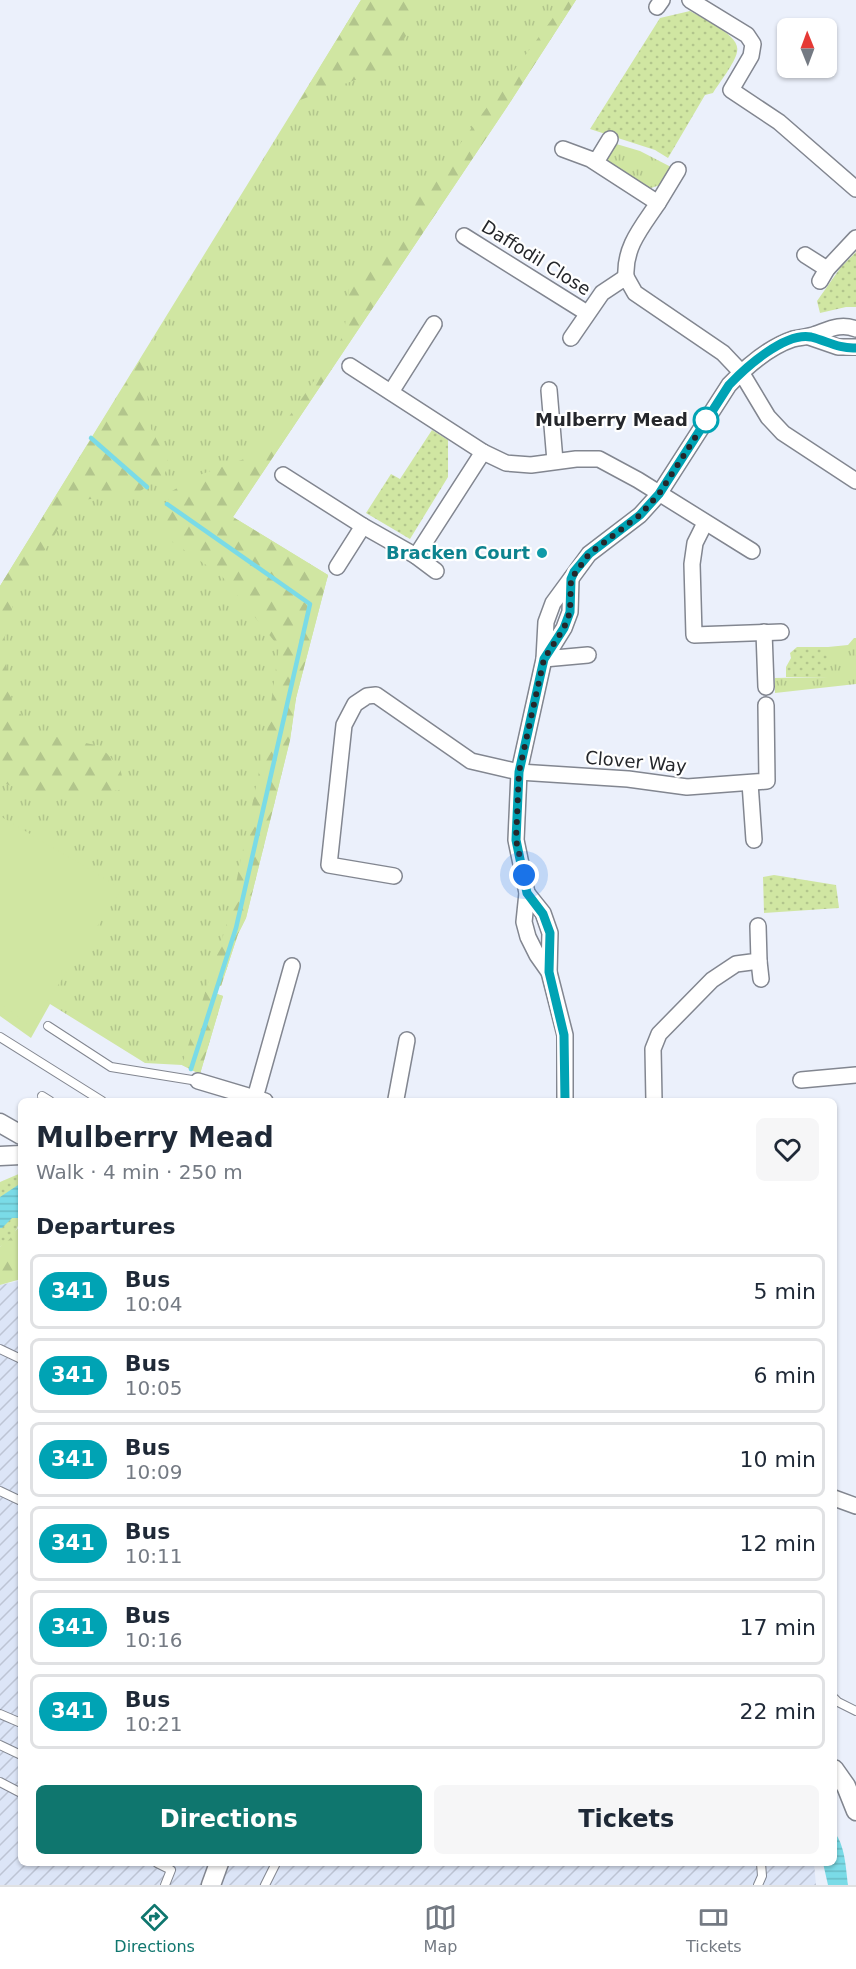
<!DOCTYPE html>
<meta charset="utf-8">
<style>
:root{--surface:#fff;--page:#f6f6f7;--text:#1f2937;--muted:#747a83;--line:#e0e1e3;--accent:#0f766e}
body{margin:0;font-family:"DejaVu Sans",sans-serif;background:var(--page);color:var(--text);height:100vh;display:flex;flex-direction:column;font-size:22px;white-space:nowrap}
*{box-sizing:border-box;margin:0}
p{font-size:20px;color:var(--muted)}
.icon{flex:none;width:33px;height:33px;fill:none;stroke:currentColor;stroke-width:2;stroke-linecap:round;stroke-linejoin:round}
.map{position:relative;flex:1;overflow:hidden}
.drawer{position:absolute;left:18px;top:1098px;width:819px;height:768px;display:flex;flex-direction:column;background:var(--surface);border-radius:9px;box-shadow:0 2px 4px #0004}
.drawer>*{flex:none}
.badge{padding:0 12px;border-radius:20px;font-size:21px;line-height:39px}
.needle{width:39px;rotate:359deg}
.buttons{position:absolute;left:777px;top:18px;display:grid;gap:12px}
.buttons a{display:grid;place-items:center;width:60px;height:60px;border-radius:9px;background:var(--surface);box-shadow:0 2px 4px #0004;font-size:30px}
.you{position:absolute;width:30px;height:30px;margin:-15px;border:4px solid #fff;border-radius:50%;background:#1a73e8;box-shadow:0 0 0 9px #1a73e833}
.map>.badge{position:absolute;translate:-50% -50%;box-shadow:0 0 0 3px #fff}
h2{padding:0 18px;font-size:22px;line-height:54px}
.round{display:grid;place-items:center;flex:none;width:63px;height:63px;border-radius:9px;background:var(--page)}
.summary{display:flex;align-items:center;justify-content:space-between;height:102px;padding:0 18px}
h1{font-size:28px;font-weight:700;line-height:45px}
.button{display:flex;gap:12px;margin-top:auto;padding:12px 18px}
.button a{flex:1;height:69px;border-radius:9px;background:var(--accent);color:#fff;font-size:24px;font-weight:700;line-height:69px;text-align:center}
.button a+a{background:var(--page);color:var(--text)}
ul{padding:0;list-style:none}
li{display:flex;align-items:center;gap:18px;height:75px;margin:0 12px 9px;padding:0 6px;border:3px solid var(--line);border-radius:9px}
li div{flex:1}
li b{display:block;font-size:22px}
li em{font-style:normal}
li .badge{min-width:66px;font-weight:700;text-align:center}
.tab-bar{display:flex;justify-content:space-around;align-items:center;height:84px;border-top:2px solid var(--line);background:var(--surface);font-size:16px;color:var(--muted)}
.tab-bar a{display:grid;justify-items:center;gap:3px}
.tab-bar .active{color:var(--accent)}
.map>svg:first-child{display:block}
.industrial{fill:url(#industrial-furrows)}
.grass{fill:url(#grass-tufts)}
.forest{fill:url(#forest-firs)}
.park{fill:url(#park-dots)}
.pitch{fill:#d0e6a2}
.water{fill:url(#water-rules)}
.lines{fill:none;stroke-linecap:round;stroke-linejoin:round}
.stream{stroke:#7adbe7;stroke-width:4.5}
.service-casing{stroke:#828690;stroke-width:10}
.minor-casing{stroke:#828690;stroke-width:18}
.tertiary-casing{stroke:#828690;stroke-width:21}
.service{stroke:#fff;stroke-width:8}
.minor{stroke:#fff;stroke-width:15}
.tertiary{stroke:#fff;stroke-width:18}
.line-casing{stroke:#fff;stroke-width:14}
.line{stroke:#00a3b4;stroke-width:9}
.walk{stroke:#25272b;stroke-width:6;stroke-dasharray:0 10.8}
.stop-dot{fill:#fff;stroke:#00a3b4;stroke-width:3}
.culture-dot{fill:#0f9aa8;stroke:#fff;stroke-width:2}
.labels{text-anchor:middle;stroke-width:4.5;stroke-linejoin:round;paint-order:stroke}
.street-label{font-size:18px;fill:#25272b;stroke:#fff}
.stop-label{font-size:18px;font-weight:bold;fill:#25272b;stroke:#fff;text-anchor:end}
.culture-label{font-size:18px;font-weight:bold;fill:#0d838f;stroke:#fff;text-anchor:end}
</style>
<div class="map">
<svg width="856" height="1885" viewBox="0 0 856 1885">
<defs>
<pattern id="industrial-furrows" width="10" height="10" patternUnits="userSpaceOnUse" patternTransform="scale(1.5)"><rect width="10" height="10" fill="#dce5f7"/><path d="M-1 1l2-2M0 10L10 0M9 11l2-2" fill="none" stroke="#bdc4d4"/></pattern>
<pattern id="grass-tufts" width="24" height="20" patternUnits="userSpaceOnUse" patternTransform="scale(1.5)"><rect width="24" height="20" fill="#d0e6a2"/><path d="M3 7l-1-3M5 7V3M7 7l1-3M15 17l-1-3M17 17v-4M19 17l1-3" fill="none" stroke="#b2c58c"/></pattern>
<pattern id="forest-firs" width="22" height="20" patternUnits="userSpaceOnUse" patternTransform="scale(1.5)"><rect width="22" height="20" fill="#d0e6a2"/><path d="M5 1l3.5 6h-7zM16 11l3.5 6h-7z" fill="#b2c58c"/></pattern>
<pattern id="park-dots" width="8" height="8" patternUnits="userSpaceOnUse" patternTransform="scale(1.5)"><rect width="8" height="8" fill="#d0e6a2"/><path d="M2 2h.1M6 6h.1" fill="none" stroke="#b2c58c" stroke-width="1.8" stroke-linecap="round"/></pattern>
<pattern id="water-rules" width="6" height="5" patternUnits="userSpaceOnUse" patternTransform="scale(1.5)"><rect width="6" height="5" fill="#7adbe7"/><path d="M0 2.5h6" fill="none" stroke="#69bcc6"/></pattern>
</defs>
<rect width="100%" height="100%" fill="#ebf0fb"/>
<path class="industrial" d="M19,1281L21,1282V1863H814L816,1885H0V1285Z"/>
<g class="grass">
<path d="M361,0H576L507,107L233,517L328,575L296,698L290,740L246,918L238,934L221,986L219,985L217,994L223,996L200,1074L182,1065L145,1063L50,1004L31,1038L0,1016V586Z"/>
<path d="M613,143L640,151L671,167L660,185L648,189L607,162V152Z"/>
<path d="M854,638H856V684L775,693V678L828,677V647L848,645Z"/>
</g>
<g class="forest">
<path d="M361,0H430L383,70L300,100Z"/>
<path d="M566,0H576L507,107L233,517L328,575L296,698L290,740L246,918L238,934L221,986L219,985L217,994L223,996L200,1074L182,1065L229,917L266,738L279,647L221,575L162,535L159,522L172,491L202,474L247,458L279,431L330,358L344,334L350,281L363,263L390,248L405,234L415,206L418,192L454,152Z"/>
<path d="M143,355L151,429L169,463L164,475L136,494L73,501L53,538L16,592L3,644L12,702L33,732L100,746L120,768L125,789C82,796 41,801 0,781V586Z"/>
<path d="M21,1225V1279L0,1285V1247Z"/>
</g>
<g class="park">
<path d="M690,11C702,18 742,36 737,52C735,63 719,83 713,93L705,95L668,158L655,150L590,129L660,18Z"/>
<path d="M856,252V307H846L820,313L817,301L841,267Z"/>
<path d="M432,430L448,440V477L410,539L366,513L391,474L400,479Z"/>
<path d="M797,647H828V677H786V667L791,658L790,653Z"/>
<path d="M774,875L836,885L839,908L764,913L763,877Z"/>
<path d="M21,1173C21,1204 28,1228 0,1247V1182Z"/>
</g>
<path class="pitch" d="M0,816L122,889L31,1026L0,1004Z"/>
<g class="water">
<path d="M21,1183V1218H12L2,1228H0V1197Z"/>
<path d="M834,1832C845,1844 846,1869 848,1885H828L823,1863H834Z"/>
</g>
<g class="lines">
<g class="stream">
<path d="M91,438L147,487"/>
<path d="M167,504L310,604L236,928L191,1069"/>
</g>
<defs>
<g id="service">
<path d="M48,1026L111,1067L198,1081"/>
<path d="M0,1037L102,1101"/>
<path d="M42,1096L50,1101"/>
<path d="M0,1349L21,1359"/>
<path d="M0,1491L21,1501"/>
<path d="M834,1698L838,1702L856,1711"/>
<path d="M0,1714L21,1723"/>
<path d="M0,1745L21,1755"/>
<path d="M0,1782L21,1793"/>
<path d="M157,1863L171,1870L165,1885"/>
<path d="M265,1885L276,1863"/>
<path d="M758,1885L762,1876L761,1863"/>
</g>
<g id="minor">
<path d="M690,0L747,35L753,44L751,56L731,90L779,122L856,189"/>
<path d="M657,7L662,0"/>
<path d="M563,149L590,159L658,203C642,227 624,247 626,277"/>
<path d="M596,162L610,139"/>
<path d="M658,203L678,170"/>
<path d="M464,236L587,313"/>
<path d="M805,255L827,269"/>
<path d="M820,281L827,269L856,238"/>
<path d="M809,337L838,347H856"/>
<path d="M571,338L602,293L626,277L635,293L723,353L741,372L768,417L783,433L856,481"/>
<path d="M350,366L483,452"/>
<path d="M549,390L555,461"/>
<path d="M391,392L434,324"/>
<path d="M283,475L363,526L416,556L483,452L506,463L531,465L576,459H599L638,480L752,551"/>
<path d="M705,523L695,543L692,564L694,635L781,632"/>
<path d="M416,556L436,571"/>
<path d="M337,567L363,526"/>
<path d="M764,632L766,687"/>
<path d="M546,657L564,628L570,612L571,579"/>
<path d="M544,659L588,655"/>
<path d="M750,783L754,840"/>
<path d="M394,876L329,865L344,725L355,704L367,696L376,695L471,761L519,772L628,779L687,787L767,781L766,705"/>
<path d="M527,893L543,913L550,933L549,972"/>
<path d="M759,961L761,979"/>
<path d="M801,1080L856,1075"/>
<path d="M198,1081L255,1098"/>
<path d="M396,1099L407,1040"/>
<path d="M265,1101L255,1098L292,966"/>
<path d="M565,1101V1035L549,972L537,955L528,937L524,922L527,893L516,840L519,772L544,659L546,622L553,603L589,554L640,515L659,494L729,385C746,367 769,347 793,339C801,337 809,337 816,334C830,329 841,323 856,329"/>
<path d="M654,1101L653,1049L659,1034L712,980L736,964L759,961L758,926"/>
<path d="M834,1498L856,1506"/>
</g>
<g id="tertiary">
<path d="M0,1123L21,1135"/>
<path d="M0,1156L21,1155"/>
<path d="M834,1769L846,1786L856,1811"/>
<path d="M211,1885L219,1863"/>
</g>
</defs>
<use href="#service" class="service-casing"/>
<use href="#minor" class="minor-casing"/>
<use href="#tertiary" class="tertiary-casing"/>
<use href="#service" class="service"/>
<use href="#minor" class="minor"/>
<use href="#tertiary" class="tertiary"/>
</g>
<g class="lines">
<defs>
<path id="line" d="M565,1101L564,1035L549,972L550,933L543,914L527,893L516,840L519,772L544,659L564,628L570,612L571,579L574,572L589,554L640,515L659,494L729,385C746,367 785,332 811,337C827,341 839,349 856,348"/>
</defs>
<use href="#line" class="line-casing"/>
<use href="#line" class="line"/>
<path class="walk" d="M524,875L516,840L519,772L544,659L564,628L570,612L571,579L589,554L640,515L659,494L709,416L706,420"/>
</g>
<circle class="stop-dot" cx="706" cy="420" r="12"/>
<circle class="culture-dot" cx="542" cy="553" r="6"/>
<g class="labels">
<g class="street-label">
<text transform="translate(536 258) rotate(32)" y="6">Daffodil Close</text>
<text transform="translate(636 762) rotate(5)" y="6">Clover Way</text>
</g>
<g class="stop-label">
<text x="688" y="426">Mulberry Mead</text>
</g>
<g class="culture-label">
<text x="530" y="559">Bracken Court</text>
</g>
</g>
</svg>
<div class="buttons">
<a><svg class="needle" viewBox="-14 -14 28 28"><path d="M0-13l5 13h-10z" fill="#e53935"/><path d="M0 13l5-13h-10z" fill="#747a83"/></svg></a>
</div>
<div class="you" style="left:524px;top:875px"></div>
<section class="drawer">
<div class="summary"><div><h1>Mulberry Mead</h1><p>Walk · 4 min · 250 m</p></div><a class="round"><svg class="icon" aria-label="heart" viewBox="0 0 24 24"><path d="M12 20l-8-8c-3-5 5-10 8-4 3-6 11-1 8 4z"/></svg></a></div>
<h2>Departures</h2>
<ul>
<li><span class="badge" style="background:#00a3b4;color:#fff">341</span><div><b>Bus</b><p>10:04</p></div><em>5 min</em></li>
<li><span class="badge" style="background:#00a3b4;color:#fff">341</span><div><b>Bus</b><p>10:05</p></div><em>6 min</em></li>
<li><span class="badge" style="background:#00a3b4;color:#fff">341</span><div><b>Bus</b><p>10:09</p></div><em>10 min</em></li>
<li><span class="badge" style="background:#00a3b4;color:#fff">341</span><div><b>Bus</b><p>10:11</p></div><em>12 min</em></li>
<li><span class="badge" style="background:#00a3b4;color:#fff">341</span><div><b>Bus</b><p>10:16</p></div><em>17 min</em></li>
<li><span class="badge" style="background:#00a3b4;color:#fff">341</span><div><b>Bus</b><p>10:21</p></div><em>22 min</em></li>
</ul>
<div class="button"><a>Directions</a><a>Tickets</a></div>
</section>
</div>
<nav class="tab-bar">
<a class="active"><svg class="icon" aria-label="directions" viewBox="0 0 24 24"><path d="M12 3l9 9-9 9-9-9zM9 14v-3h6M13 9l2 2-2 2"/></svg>Directions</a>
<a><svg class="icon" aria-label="map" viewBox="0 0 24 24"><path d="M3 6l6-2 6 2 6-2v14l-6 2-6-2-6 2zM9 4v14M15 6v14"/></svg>Map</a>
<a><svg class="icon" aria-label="tickets" viewBox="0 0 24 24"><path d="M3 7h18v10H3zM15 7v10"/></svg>Tickets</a>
</nav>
